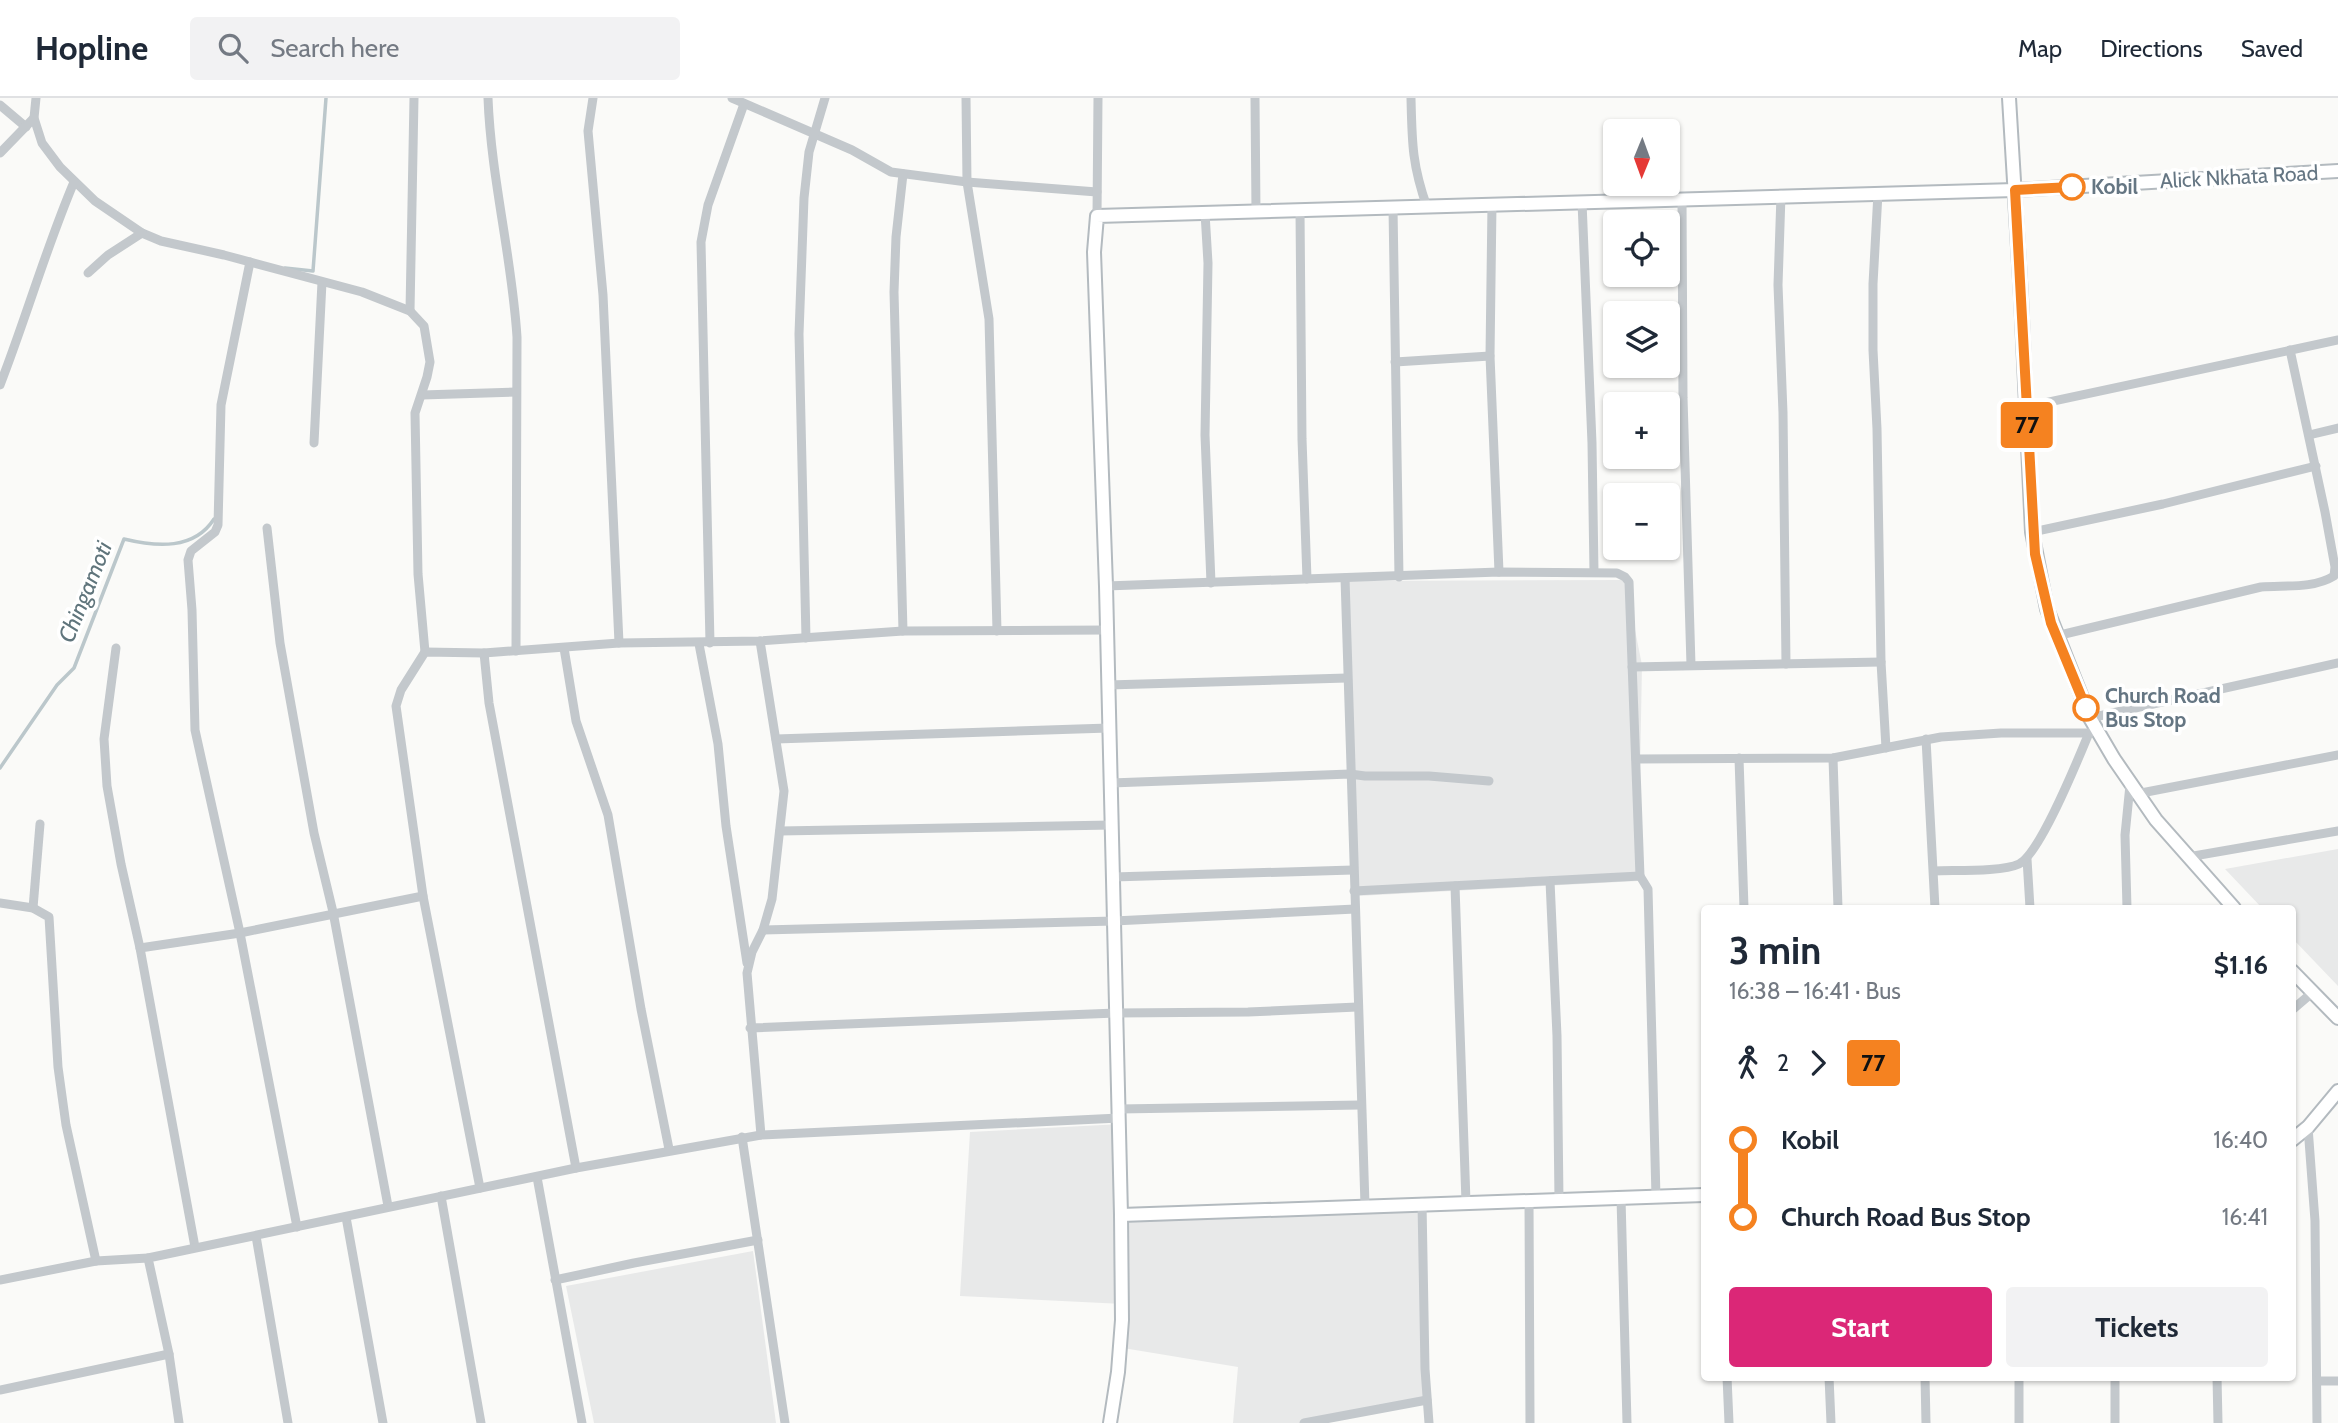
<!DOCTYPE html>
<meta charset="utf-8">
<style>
:root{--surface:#fff;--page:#f2f2f3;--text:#1f2937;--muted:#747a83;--line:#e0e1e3;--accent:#db2777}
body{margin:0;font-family:Cabin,sans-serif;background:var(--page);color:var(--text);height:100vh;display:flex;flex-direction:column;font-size:26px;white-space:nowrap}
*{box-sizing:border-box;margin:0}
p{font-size:23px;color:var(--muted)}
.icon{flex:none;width:38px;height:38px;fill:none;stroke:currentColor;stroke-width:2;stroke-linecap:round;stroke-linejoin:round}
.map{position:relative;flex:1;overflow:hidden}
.details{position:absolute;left:1701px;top:807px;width:595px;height:476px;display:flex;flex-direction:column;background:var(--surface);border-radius:7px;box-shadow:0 2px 5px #0004}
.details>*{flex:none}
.badge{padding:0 14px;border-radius:5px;font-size:24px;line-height:46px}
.needle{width:46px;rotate:181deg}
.buttons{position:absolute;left:1603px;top:21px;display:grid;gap:14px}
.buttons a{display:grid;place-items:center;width:77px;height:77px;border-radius:7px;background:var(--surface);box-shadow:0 2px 5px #0004;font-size:35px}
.map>.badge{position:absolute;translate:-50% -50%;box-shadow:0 0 0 4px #fff}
.legs{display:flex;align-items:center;gap:10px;height:77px;padding:0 28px;font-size:23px}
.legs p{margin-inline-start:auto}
.summary{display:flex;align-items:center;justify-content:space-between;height:119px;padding:0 28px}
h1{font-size:38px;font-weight:800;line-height:52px}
.action{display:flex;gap:14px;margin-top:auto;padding:14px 28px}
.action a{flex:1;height:80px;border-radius:7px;background:var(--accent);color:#fff;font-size:28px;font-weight:800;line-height:80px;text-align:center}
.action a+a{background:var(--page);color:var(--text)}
ul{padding:0 28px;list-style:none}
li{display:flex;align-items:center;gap:24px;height:77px;font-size:26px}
li i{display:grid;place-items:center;width:10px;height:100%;margin:0 9px;background:currentColor}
li i::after{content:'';width:18px;height:18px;margin:-9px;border:5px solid;border-radius:50%;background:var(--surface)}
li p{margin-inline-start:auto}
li:first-child i{background:linear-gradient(#0000 50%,currentColor 0)}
li:last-child i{background:linear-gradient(currentColor 50%,#0000 0)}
header{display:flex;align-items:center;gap:42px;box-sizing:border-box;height:98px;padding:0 35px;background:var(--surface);border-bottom:2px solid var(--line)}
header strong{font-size:33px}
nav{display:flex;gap:38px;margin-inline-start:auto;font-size:24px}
.search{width:490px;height:63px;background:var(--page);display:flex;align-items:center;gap:18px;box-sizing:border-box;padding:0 24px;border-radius:7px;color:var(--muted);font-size:26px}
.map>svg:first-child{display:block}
.built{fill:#e8e9e9}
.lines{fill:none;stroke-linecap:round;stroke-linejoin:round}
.stream{stroke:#bbc7cb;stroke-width:3.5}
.secondary-casing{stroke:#b3babf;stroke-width:16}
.street{stroke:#c3c8cc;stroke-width:9}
.secondary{stroke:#fff;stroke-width:12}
.line-1-casing{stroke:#fff;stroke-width:16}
.line-1{stroke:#f58220;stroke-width:10}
.stop-1-dot{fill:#fff;stroke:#f58220;stroke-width:3.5}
.labels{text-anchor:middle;stroke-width:7;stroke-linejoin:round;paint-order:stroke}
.street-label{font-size:21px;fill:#657683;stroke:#fff}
.stop-label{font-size:21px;font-weight:bold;fill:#657683;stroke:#fff;text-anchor:start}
.water-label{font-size:23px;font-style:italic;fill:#60757c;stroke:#fff}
</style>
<header>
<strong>Hopline</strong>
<div class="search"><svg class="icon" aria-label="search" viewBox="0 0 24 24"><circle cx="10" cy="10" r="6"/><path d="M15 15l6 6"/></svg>Search here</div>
<nav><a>Map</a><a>Directions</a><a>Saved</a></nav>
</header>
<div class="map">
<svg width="2338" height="1325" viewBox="0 0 2338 1325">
<rect width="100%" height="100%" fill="#fafaf8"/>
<g class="built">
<path d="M1625,482L1642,567L1638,783L1358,798L1349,483Z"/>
<path d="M2338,751V888L2293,841L2292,810H2262L2225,771Z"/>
<path d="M1122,1026L1124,1117L1425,1109L1427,1305L1316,1325H1233L1238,1269L1123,1250V1206L960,1198L970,1034Z"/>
<path d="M753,1153L776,1325H594L566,1188Z"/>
</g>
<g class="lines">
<g class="stream">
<path d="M285,170L313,173L326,0"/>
<path d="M0,670L57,587L74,570L124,441C157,449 194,452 214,421"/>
</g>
<defs>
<g id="secondary">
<path d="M2009,0L2021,199L2032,434L2047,511L2090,620L2114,661L2156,722L2234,810"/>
<path d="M2292,873L2338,920"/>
<path d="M2292,1042L2308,1029L2338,993"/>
<path d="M1121,1117L1704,1097"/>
<path d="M1110,1325L1118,1274L1122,1222L1121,1117L1106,488L1094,154L1097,118L2015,92L2338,73"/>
</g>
</defs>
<use href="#secondary" class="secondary-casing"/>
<g class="street">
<path d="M36,0L34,20L42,45L60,69L95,103L142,135L161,143L224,157L362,194L410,213L424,228L430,264L427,279L415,315L418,476L425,554"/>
<path d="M488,0C491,80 512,159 517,239L516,553"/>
<path d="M593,0L588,33L603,197L619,545"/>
<path d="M732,0L852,52L891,74L967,84L1097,94"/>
<path d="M966,0L967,84L989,221L997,533"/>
<path d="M1255,0L1256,114"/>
<path d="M1411,0C1412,44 1412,67 1427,109"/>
<path d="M0,7L26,29"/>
<path d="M0,55L34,20"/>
<path d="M903,76L896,139L894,194L903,533"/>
<path d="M1878,95L1873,186V252L1877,331L1881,564L1886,650"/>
<path d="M1781,97L1778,187L1783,315L1786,566"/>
<path d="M1682,101L1683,300L1691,567"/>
<path d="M1582,104L1592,345L1594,474"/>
<path d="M1492,106L1490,258L1499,474"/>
<path d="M1393,110L1399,479"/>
<path d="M1300,113L1302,341L1307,481"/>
<path d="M1205,115L1208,165L1205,337L1211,485"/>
<path d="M1097,118L1098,0"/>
<path d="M250,164L221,307L218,427L215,434L191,453L188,462L192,512L195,632L240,835L297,1129"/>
<path d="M88,175L108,157L142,135"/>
<path d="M410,213L414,0"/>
<path d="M1395,264L1490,258"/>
<path d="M0,287C26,220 46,150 74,84"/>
<path d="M422,297L516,294"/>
<path d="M2026,309L2338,242"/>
<path d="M2309,337L2338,330"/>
<path d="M314,345L322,184"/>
<path d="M267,430L280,545L314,735L333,814L388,1108"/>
<path d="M2032,434L2163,406L2316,368"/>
<path d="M1345,480L1365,1107"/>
<path d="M1106,488L1499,474L1617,475L1625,479L1629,484L1640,778L1354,793"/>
<path d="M2056,538L2261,489C2284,487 2313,491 2334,478L2335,469L2325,414L2290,252"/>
<path d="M806,540L799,236L804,100L809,54L825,0"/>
<path d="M760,543L784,693L772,801L763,832L752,854L747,875L761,1037"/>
<path d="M710,545L701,144L708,107L744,6"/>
<path d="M699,546L718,646L726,728L747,865"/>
<path d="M116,550L104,641L107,688L121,766L140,850L195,1149"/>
<path d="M564,550L576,623L608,717L641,911L669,1051"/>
<path d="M484,555L489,605L576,1070"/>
<path d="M1632,569L1881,564"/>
<path d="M1108,587L1347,580"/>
<path d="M2090,620L2338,565"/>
<path d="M776,641L1109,630"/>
<path d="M1926,641L1935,810"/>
<path d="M1739,660L1744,810"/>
<path d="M1833,660L1838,810"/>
<path d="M1636,661L1833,660L1941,639L2001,635H2089L2097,632"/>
<path d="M1111,685L1350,676L1365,678H1429L1489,683"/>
<path d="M2136,696L2338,657"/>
<path d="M780,733L1112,727"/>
<path d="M2188,759L2338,733"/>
<path d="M2027,761L2030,810"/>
<path d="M1934,773C1955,772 2002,774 2019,766C2040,756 2079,659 2089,635"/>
<path d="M1640,778L1648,791L1656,1099"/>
<path d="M1113,779L1353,772"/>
<path d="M1550,783L1557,938L1559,1102"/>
<path d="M1455,788L1466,1104"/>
<path d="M0,805L33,810L49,819L58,969L66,1027L96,1163"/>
<path d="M33,810L40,726"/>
<path d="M2127,810L2125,737L2130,687"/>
<path d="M763,832L1114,823L1355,811"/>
<path d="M140,850L240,835L423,798"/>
<path d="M2292,912L2313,894"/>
<path d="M750,930L1116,915L1248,914L1357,909"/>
<path d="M1119,1011L1360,1007"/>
<path d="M2308,1029L2315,1123L2317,1325"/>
<path d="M742,1039L785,1325"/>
<path d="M537,1079L582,1325"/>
<path d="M480,1090L423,798L396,608L401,592L425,554L484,555L619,545L760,543L903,533L1107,532"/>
<path d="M441,1098L481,1325"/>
<path d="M1621,1100L1627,1325"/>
<path d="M1529,1102L1530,1325"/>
<path d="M1422,1105L1425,1271L1429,1325"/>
<path d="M346,1119L383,1325"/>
<path d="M256,1138L288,1325"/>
<path d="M0,1182L96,1163L148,1160"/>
<path d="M555,1182L634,1165L758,1142"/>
<path d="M1727,1279L1729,1325"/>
<path d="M1829,1279L1831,1325"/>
<path d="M1925,1279L1926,1325"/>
<path d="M2019,1279V1325"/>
<path d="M2115,1279V1325"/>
<path d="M2217,1279L2218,1325"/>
<path d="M2317,1283H2338"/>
<path d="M0,1292L169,1256"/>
<path d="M179,1325L169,1256L148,1160L576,1070L761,1037L1119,1020"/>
<path d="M1304,1325L1427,1302"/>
</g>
<use href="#secondary" class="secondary"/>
</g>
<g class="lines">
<defs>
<path id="line-1" d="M2072,89L2015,92L2035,456L2051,525L2086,610"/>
</defs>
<use href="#line-1" class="line-1-casing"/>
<use href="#line-1" class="line-1"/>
</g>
<g class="stop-1-dot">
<circle cx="2072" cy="89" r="12"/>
<circle cx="2086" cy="610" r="12"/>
</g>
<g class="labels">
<g class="street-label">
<text transform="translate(2239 79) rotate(-3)" y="7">Alick Nkhata Road</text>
</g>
<g class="stop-label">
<text x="2091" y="96">Kobil</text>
<text x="2105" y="605">Church Road<tspan x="2105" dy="24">Bus Stop</tspan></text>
</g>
<g class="water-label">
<text transform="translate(85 494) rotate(-68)" y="8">Chingamoti</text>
</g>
</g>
</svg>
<div class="buttons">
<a><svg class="needle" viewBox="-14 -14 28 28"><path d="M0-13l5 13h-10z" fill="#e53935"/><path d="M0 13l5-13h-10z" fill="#747a83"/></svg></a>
<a><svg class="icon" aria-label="locate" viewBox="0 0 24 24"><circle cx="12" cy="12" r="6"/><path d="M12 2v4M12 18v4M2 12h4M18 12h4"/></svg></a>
<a><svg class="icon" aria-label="layers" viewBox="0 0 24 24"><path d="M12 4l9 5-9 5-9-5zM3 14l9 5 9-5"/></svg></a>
<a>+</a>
<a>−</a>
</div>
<b class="badge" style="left:2027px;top:327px;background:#f58220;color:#111">77</b>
<section class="details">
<div class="summary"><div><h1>3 min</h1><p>16:38 – 16:41 · Bus</p></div><b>$1.16</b></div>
<div class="legs"><svg class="icon" aria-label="walk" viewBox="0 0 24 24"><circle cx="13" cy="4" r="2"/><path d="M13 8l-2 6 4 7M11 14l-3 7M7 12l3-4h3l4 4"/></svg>2<svg class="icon" aria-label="forward" viewBox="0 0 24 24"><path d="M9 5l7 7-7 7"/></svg><b class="badge" style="background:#f58220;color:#111">77</b></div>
<ul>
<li><i style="color:#f58220"></i><b>Kobil</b><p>16:40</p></li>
<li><i style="color:#f58220"></i><b>Church Road Bus Stop</b><p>16:41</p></li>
</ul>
<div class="action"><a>Start</a><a>Tickets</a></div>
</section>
</div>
